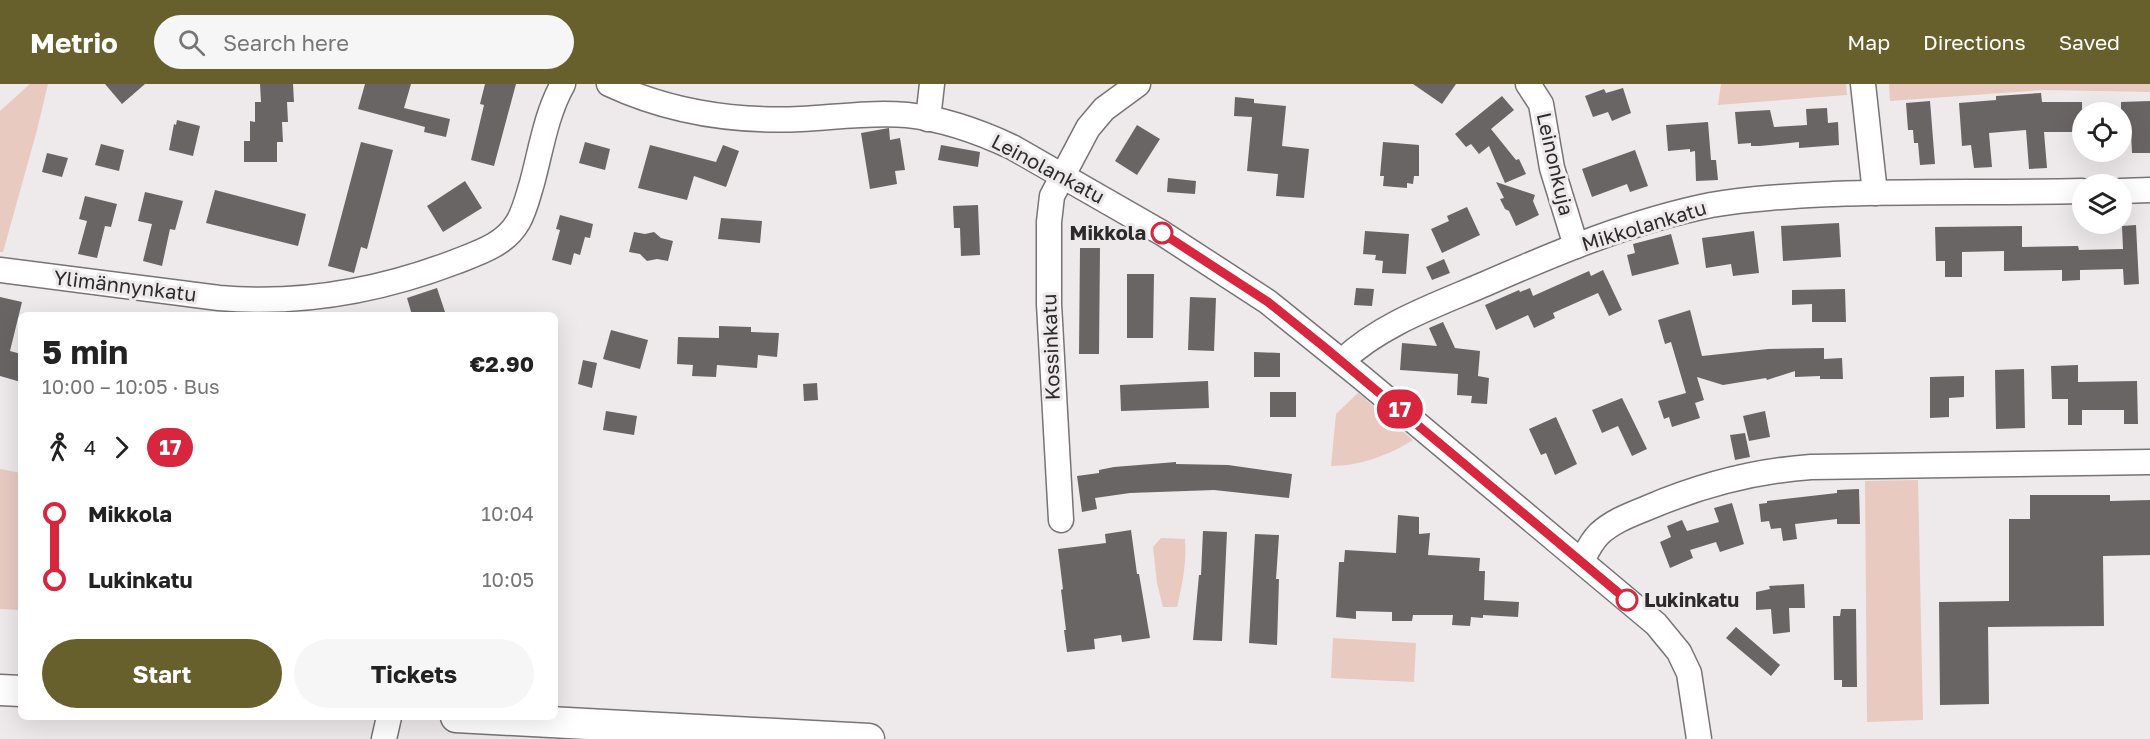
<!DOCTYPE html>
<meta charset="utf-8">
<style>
:root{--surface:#fff;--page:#f6f6f6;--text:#222;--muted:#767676;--accent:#68602c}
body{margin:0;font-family:"Golos Text",sans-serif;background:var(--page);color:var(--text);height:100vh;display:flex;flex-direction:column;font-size:22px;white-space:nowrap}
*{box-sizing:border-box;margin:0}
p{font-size:20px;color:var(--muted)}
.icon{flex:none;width:33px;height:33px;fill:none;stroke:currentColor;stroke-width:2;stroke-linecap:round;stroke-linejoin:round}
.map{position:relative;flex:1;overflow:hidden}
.panel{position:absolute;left:18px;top:228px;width:540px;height:408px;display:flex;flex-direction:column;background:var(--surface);border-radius:9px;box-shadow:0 6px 24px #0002}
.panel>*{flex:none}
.badge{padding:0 12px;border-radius:20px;font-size:21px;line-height:39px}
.buttons{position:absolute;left:2072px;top:18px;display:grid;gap:12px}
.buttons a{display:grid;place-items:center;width:60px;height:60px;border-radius:50%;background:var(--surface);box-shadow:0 6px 24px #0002;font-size:30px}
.map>.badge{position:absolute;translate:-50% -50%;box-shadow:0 0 0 3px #fff}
.legs{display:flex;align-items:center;gap:9px;height:66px;padding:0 24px;font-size:20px}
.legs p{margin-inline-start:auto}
.summary{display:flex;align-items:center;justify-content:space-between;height:102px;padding:0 24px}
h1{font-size:33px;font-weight:700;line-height:45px}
.button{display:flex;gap:12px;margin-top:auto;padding:12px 24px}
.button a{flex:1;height:69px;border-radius:36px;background:var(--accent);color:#fff;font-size:24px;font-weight:700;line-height:69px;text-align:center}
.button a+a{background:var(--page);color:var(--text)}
ul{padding:0 24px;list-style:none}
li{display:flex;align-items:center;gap:21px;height:66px;font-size:22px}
li i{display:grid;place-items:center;width:9px;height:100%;margin:0 8px;background:currentColor}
li i::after{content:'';width:15px;height:15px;margin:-8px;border:4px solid;border-radius:50%;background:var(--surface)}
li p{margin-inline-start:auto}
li:first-child i{background:linear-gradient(#0000 50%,currentColor 0)}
li:last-child i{background:linear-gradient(currentColor 50%,#0000 0)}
header{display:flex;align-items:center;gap:36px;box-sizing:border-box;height:84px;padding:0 30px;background:var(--accent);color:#fff}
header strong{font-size:28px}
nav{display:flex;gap:33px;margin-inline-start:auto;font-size:21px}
.search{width:420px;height:54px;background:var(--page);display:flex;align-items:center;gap:15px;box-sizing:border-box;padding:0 21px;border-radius:33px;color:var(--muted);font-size:22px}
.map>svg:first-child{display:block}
.green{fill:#e8cac1}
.building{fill:#6a6565}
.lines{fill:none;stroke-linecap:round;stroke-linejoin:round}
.minor-casing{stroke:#787374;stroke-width:27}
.major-casing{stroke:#787374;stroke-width:33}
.minor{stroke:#fff;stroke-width:24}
.major{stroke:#fff;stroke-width:30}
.line-1-casing{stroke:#fff;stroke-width:14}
.line-1{stroke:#d7263d;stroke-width:9}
.stop-1-dot{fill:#fff;stroke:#d7263d;stroke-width:3}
.labels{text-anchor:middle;stroke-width:6;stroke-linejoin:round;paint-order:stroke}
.street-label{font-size:20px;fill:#2c2a2a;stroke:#eee9eb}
.stop-label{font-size:20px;font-weight:bold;fill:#2c2a2a;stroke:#eee9eb;text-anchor:end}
</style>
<header>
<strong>Metrio</strong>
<div class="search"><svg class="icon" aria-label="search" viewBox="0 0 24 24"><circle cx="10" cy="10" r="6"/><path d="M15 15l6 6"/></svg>Search here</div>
<nav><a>Map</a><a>Directions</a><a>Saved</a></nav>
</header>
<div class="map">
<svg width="2150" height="655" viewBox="0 0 2150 655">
<rect width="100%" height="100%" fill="#eee9eb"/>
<g class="green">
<path d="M30,0H48L37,46L3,168H0V27Z"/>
<path d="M1721,0H1846L1847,11L1718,21Z"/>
<path d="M1889,0H2150V8L2044,6L1890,17Z"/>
<path d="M1358,309L1413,356C1389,371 1360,382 1331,382L1336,330Z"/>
<path d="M0,385L21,389V526L0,525Z"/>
<path d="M1918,396L1923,636L1867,638L1865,397Z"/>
<path d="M1161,454L1185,455C1187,478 1182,502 1177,523H1163L1157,499L1153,463Z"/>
<path d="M1333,554L1416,559L1414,598L1331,594Z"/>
</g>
<g class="building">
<path d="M105,0H145L122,20Z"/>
<path d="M260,0H293L294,18H287L288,38H282L283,58H277V78H244V57H250V37L255,38V18H261Z"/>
<path d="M365,0H411L404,24L450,35L446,53L424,48L425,43L358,25Z"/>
<path d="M485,0H516L494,82L471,76L484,21L480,20Z"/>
<path d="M1413,0H1456L1442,20Z"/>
<path d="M1623,4L1631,29L1612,37L1608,28L1593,33L1585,12L1604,5L1606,9Z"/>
<path d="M2041,9L2042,18H2082V48H2044L2047,84L2029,85L2026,46L1989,49L1992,83L1974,84L1971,61L1962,62L1959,19L1996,16V12Z"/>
<path d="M1502,12L1514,26L1491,45L1516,76L1519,75L1526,90L1505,99L1489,62L1479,70L1471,60L1466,63L1455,50Z"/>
<path d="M1235,13L1254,15V19L1286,22L1282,62L1309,65L1304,114L1276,112L1278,90L1247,87L1252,33L1234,32Z"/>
<path d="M1930,17L1935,80L1920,81L1918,59H1914L1913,46H1908L1906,19Z"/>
<path d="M2150,17V69H2132L2131,48H2121V18Z"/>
<path d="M1827,24L1828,39L1838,38L1839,61L1799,64V58L1760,62H1751V59L1738,60L1735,28L1770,26L1774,43L1807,41L1806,25Z"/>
<path d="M177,36L200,42L193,72L169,66L174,40L176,41Z"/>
<path d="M1708,38L1711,76H1716L1718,96L1696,97L1695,67L1690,68V65L1668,67L1666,41Z"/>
<path d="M1137,41L1160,55L1137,91L1115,77Z"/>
<path d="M889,44L890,56L900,54L905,86L895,87L897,100L870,105L861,49Z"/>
<path d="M361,58L393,66L367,165L361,163L354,189L328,182Z"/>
<path d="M585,58L610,65L605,86L579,79Z"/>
<path d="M1383,58L1419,61V92H1414L1413,100L1407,99V104L1383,102L1384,92H1380Z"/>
<path d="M101,60L124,66L119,87L95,81Z"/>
<path d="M650,61L716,78L723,61L739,67L726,103L694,92L687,116L638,104Z"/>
<path d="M941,61L980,68L978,83L938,76Z"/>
<path d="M1635,66L1648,102L1630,108L1627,100L1592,113L1582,85Z"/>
<path d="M47,69L68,74L62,93L42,88Z"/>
<path d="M1168,94L1196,97L1195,110L1167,108Z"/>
<path d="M465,97L482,124L443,148L427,122Z"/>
<path d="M1496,98L1535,111L1533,117L1539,131L1516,142L1509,127L1505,125L1500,115L1504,114Z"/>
<path d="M215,106L306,130L298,162L206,139Z"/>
<path d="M145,108L183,117L175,146L170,145L162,182L143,177L152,140L138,137Z"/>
<path d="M85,112L117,120L111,143L105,142L97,174L78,170L87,137L79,135Z"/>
<path d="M978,121L980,171L961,172L960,144H954L953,122Z"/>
<path d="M1467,123L1480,151L1442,169L1431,145L1449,137L1447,132Z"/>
<path d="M560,131L593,140L590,154L585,153L580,171L574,169L571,181L552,176L560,146L556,145Z"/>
<path d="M721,134L762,137L760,159L718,155Z"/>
<path d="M1839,139L1841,173L1783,177L1781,142Z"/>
<path d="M2136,141L2139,200L2124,201L2123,185L2080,186V196L2062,197V186L2004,187V167L1962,168V193H1945V177H1936L1935,143L2022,142V163L2078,162L2079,166L2123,165L2122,142Z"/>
<path d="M1365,147L1409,150L1406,190L1382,189L1383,177L1375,176L1376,171L1363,170Z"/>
<path d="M1754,147L1759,189L1733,192L1731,180L1706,184L1702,154Z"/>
<path d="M634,148L645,150L654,148L661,154L673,157L668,177L657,175L647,177L640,170L629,168Z"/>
<path d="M1671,150L1679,180L1632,192L1627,171L1635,169L1633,160Z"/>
<path d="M1080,164H1100L1099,270H1079Z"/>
<path d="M1444,175L1450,189L1432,196L1426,183Z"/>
<path d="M1603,186L1622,226L1609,232L1598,209L1553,229L1555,234L1534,244L1528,231L1496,246L1485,221L1519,206L1520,208L1530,204L1533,212L1589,187L1591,192Z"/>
<path d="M1127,190H1154L1153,254H1127Z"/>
<path d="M437,204L446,231H412L407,214Z"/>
<path d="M1356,204L1374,205L1372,222L1354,221Z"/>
<path d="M1845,205L1846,238H1812V220L1792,221V206Z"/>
<path d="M0,213L22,218L10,267L21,270V298L0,292Z"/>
<path d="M1190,213L1216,214L1214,267L1188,266Z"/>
<path d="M1690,226L1702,272L1768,265L1824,264V275L1842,274L1843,295H1820V292L1795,293V287L1767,296L1766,294L1723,301L1697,293L1704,316L1695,319L1700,334L1672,343L1669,333L1664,335L1658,317L1686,309L1671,258L1665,260L1658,236Z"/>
<path d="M1443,238L1455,264L1480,267L1478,292L1489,294L1487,320L1471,319L1472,312L1457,311L1458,290L1400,286L1402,259L1437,262L1429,244Z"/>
<path d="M719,242L751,243V248L779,249L777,273L758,271L757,284L717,281L716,293L692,292L693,281L677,280L678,253L719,254Z"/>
<path d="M611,246L648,256L640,285L603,275Z"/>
<path d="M1254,268L1280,269V293H1254Z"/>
<path d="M583,276L597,279L592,304L578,300Z"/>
<path d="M2078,281V298L2137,297L2138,340H2124V326H2082V341H2068V315H2052L2051,282Z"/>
<path d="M2024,285L2025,344L1996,345L1995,286Z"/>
<path d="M1964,292V313L1949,314V333L1930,334V293Z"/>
<path d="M1208,297L1209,324L1121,327L1120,301Z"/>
<path d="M817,299L818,316L804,317L803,300Z"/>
<rect x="1270" y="308" width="26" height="25"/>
<path d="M1622,314L1647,365L1632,372L1618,342L1602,349L1592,326Z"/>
<path d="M606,327L637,332L634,351L603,346Z"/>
<path d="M1765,327L1770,353L1749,357L1743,332Z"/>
<path d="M1556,333L1577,380L1555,391L1546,369L1541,371L1529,345Z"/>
<path d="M1745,349L1750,373L1735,376L1730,351Z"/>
<path d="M1176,378V380L1228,381L1292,390L1289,414L1214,406L1130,409L1095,414L1097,425L1082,428L1077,392L1099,389V386L1114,383Z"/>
<path d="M1859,405L1860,440H1837V435L1795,440L1797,455L1783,457L1781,444L1771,445L1769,437L1761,438L1759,420L1767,419V417L1837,409V406Z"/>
<path d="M2030,411H2110V417L2150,416V471L2103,472L2104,542L1988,543L1989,620L1940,621L1939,518L2009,517V435H2030Z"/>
<path d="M1732,419L1744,460L1720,468L1716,458L1690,466L1693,474L1670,484L1660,458L1671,453L1667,442L1682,436L1687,447L1719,438L1714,424Z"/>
<path d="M1398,431L1419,433V450L1430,449L1428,471L1480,474L1479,487H1485L1484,516L1519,518L1518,533L1483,531V534L1471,533L1470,542L1452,541L1453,531H1413L1412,537H1392V528L1356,527V535L1336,533L1339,478H1344L1345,466L1396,469Z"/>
<path d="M1131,446L1137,490H1139L1150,554L1122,558L1121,551L1094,555L1095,565L1067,568L1064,546H1066L1061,506L1063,505L1058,465L1106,459L1105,450Z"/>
<path d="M1203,447L1227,448L1222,557L1193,556L1199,491H1201Z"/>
<path d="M1255,450L1279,451L1276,495H1279L1277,561L1249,559Z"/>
<path d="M1804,500L1805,524H1789L1790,548L1773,550L1771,525L1756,526V508L1770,505L1769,502Z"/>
<path d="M1841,525H1856L1857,603H1842V596H1834L1833,532H1840Z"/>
<path d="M1736,543L1780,581L1771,592L1726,554Z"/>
</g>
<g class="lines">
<defs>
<g id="minor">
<path d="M609,0C669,28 735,38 801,35C836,33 872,28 907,31C944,35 978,47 1012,63L1162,149L1268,218L1361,293L1656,540L1679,568L1689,589L1699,655"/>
<path d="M1528,0L1541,20L1552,84L1576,162"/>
<path d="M1863,0L1875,109"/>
<path d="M928,35L932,0"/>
<path d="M2121,107L2150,106"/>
<path d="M0,186L219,214C300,221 379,207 455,178C478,169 505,161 518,138C525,126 528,112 532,99C541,66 546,30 563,0"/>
<path d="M1342,277C1381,240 1436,221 1485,200C1558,168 1632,137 1711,121C1751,114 1793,112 1833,110C1916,107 1999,109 2082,107"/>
<path d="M1061,436L1049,220V138L1052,112L1088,44L1104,25L1138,0"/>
<path d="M1582,477C1587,467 1591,458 1599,450C1613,437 1630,431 1647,424C1701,401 1753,387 1811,383L2150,378"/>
<path d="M384,655L389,633"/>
</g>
<g id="major">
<path d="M0,606L21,607"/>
<path d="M456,633L869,655"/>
</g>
</defs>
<use href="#minor" class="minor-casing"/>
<use href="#major" class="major-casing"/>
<use href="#minor" class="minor"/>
<use href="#major" class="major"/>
</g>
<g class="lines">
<defs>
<path id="line-1" d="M1162,149L1268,218L1323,262L1627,516"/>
</defs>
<use href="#line-1" class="line-1-casing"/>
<use href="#line-1" class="line-1"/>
</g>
<g class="stop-1-dot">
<circle cx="1162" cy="149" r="10"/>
<circle cx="1627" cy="516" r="10"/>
</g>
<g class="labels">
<g class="street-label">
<text transform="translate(1555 80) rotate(77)" y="7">Leinonkuja</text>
<text transform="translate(1048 85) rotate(28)" y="7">Leinolankatu</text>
<text transform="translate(1644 142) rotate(-17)" y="7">Mikkolankatu</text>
<text transform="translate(125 202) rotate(7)" y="7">Ylimännynkatu</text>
<text transform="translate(1051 263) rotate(-92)" y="7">Kossinkatu</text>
</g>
<g class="stop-label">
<text x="1146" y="156">Mikkola</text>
<text x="1644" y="523" text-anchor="start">Lukinkatu</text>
</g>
</g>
</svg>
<div class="buttons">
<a><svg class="icon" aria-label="locate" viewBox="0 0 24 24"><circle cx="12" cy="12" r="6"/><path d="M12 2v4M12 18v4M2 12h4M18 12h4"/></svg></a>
<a><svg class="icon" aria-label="layers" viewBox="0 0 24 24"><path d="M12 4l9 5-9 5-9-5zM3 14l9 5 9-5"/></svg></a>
</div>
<b class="badge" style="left:1400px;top:325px;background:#d7263d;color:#fff">17</b>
<section class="panel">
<div class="summary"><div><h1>5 min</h1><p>10:00 – 10:05 · Bus</p></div><b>€2.90</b></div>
<div class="legs"><svg class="icon" aria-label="walk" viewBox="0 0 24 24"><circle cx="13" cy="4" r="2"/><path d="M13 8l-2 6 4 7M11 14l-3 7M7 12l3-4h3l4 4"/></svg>4<svg class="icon" aria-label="forward" viewBox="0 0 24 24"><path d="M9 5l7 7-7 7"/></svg><b class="badge" style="background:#d7263d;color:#fff">17</b></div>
<ul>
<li><i style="color:#d7263d"></i><b>Mikkola</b><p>10:04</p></li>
<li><i style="color:#d7263d"></i><b>Lukinkatu</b><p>10:05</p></li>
</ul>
<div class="button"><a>Start</a><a>Tickets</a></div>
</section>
</div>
